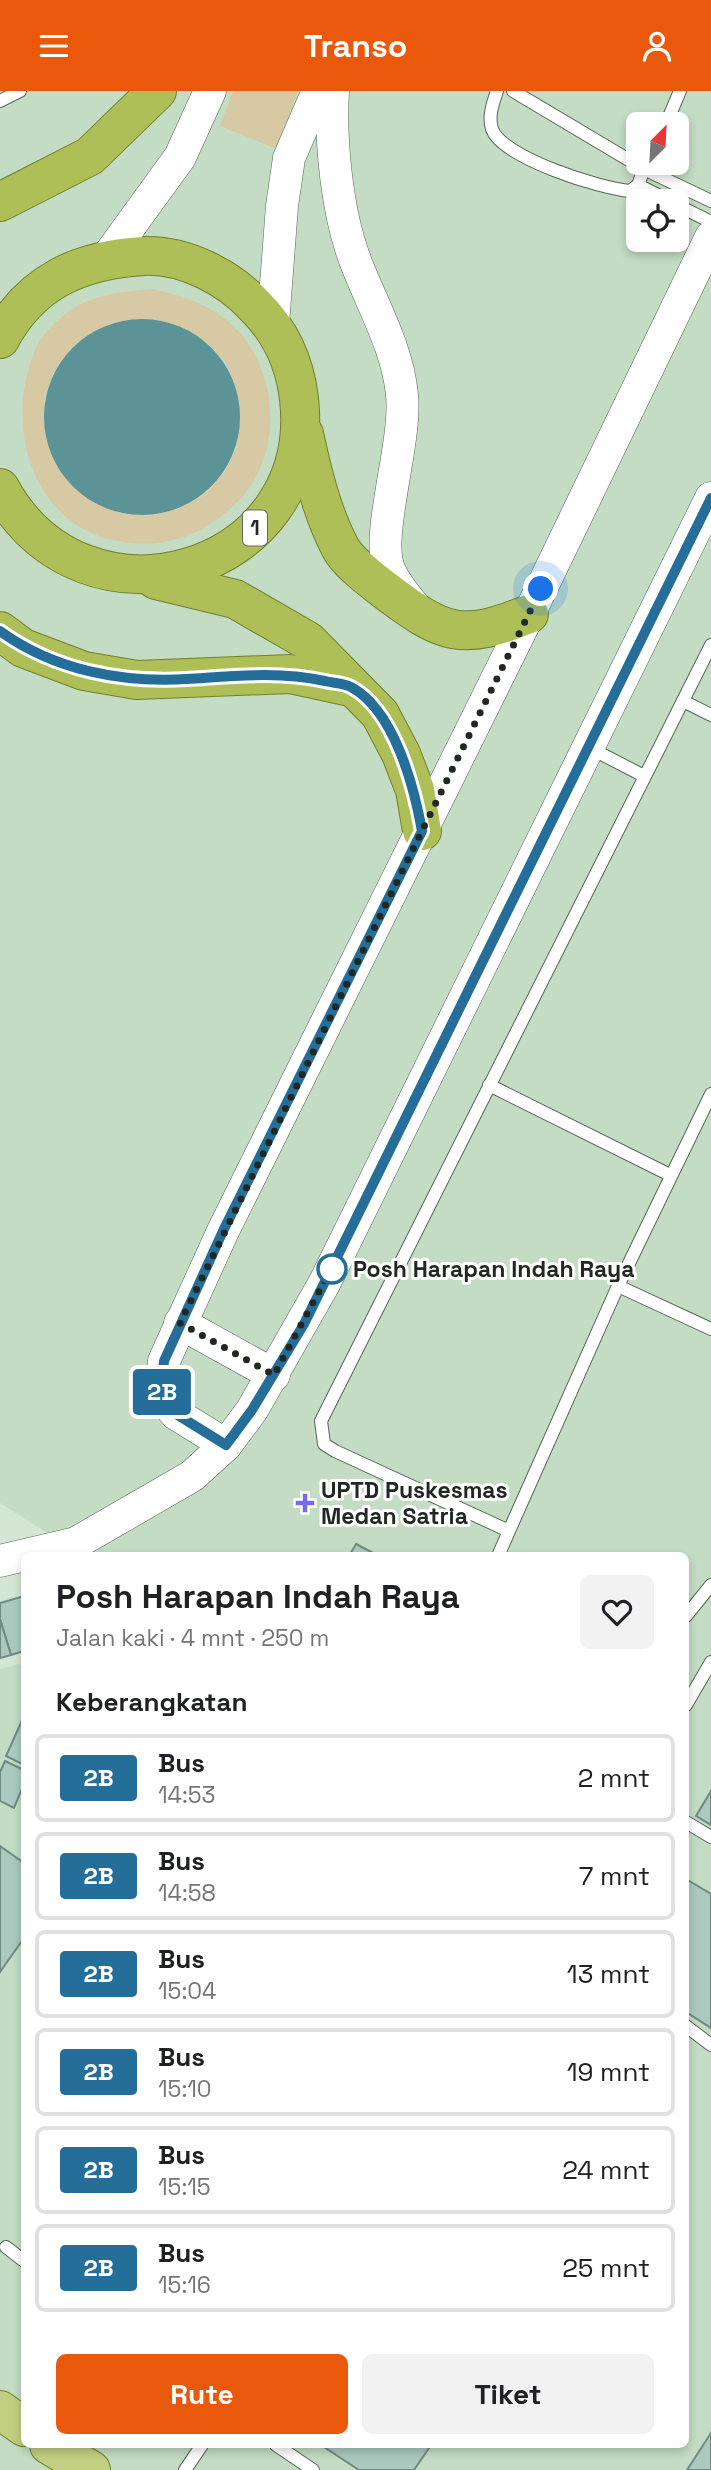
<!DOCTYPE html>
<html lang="id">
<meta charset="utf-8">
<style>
:root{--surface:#fff;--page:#f2f2f2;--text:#202124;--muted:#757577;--line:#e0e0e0;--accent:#ea580c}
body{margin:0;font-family:"Space Grotesk",sans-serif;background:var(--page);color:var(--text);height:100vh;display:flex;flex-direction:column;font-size:26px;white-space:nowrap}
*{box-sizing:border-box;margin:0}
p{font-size:23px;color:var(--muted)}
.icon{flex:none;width:38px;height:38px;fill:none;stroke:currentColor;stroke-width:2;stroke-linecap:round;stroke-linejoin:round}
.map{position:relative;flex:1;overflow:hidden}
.details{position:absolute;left:21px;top:1461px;width:668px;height:896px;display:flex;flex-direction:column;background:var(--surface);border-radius:10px;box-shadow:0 4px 10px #0003}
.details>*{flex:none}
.badge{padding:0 14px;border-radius:5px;font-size:24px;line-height:46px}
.needle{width:46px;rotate:24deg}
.buttons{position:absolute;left:626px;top:21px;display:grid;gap:14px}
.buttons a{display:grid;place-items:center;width:63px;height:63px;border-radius:10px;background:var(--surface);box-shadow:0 4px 10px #0003;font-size:35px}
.you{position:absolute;width:35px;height:35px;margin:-18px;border:5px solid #fff;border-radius:50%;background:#1a73e8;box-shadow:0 0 0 10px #1a73e833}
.map>.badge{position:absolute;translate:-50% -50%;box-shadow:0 0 0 4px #fff}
h2{padding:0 35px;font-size:26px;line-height:63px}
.round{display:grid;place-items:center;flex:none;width:74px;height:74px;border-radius:10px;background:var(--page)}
.overview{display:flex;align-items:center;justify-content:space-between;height:119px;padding:0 35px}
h1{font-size:33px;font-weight:600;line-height:52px}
.primary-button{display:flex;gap:14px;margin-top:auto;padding:14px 35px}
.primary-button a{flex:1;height:80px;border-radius:10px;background:var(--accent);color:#fff;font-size:28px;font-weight:600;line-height:80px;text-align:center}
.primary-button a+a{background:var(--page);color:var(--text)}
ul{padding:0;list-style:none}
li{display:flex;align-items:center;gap:21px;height:88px;margin:0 14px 10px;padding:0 21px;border:4px solid var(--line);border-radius:10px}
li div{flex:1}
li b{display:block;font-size:26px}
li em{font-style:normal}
li .badge{min-width:77px;font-weight:700;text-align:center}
header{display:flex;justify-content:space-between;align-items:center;height:91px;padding:0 35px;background:var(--accent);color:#fff;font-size:32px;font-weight:600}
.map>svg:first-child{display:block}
.built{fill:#c3dcc3;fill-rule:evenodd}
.green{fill:#d6c9a3;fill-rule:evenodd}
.water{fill:#5b9396}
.building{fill:#abc9bf;stroke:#6f8b82;stroke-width:2}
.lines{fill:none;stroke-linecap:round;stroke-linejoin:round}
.service-casing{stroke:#556756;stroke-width:14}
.tertiary-casing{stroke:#556756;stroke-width:33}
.primary-casing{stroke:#70802a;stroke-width:40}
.trunk-casing{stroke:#70802a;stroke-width:40}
.service{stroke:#fff;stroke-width:12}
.tertiary{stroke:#fff;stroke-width:32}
.primary{stroke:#c2cf82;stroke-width:38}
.trunk{stroke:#aebf58;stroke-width:38}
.line-casing{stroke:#fff;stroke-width:16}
.line{stroke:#256e99;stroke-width:10}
.walk{stroke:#212821;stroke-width:7;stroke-dasharray:0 12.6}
.stop-dot{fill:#fff;stroke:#256e99;stroke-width:3.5}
.poi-dot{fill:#726ce6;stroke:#fff;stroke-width:2.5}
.labels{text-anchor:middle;stroke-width:6;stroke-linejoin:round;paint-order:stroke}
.shield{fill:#fff;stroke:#646864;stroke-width:2}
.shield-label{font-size:21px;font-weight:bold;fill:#212821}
.stop-label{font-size:23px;font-weight:bold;fill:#212821;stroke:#fff;text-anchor:start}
.poi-label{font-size:23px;font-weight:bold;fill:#212821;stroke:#fff;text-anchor:start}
</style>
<header><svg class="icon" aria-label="menu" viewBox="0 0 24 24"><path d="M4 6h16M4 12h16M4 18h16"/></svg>Transo<svg class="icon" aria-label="person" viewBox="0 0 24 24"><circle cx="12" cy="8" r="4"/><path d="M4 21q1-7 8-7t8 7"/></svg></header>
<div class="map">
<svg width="711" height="2379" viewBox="0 0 711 2379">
<rect width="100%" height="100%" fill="#d3e7d3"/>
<path class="built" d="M0,0H711V2379H0V1578L24,1572V2354H686V1465H84L0,1412ZM639,33H677V72H639ZM639,110H677V149H639Z"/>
<g class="green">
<path d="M233,0H298L277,58L220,35Z"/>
<path d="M153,198C178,204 200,210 221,225C278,264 287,359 240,408C211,439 175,456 132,452C32,444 0,333 38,252C49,237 64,221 81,213C105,202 127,200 153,198ZM205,249L225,271L237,298V356L224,382L204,404L178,418L149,425L119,422L92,411L44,310L53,282L70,258Z"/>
</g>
<circle class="water" cx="142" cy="326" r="98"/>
<g class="building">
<path d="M356,1453L379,1465H349Z"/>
<path d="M24,1505V1560L11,1564L0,1528V1512Z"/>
<path d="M0,1528L11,1564L0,1567Z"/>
<path d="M24,1625V1674L6,1665Z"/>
<path d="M5,1670L24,1679V1693L14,1717L0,1710V1681Z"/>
<path d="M711,1700V1734L696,1725Z"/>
<path d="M0,1755L24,1772V1847L0,1881Z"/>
<path d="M686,1788L711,1803V1937L686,1921Z"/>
<path d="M711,2342V2379H687Z"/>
<path d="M321,2354H431L414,2379H359Z"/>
</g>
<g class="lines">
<defs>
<g id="service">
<path d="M497,0C493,12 488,25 492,38C502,67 602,98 630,100L638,94L644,78L513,0"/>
<path d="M0,10L20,0"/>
<path d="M666,33L680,0"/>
<path d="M644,78L711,110"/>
<path d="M638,94L670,110"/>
<path d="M677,114L711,131"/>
<path d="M711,554L321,1330L324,1353L335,1360L509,1440L618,1195L711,1003"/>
<path d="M683,610L711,624"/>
<path d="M588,656L644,685"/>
<path d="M489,994L670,1084"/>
<path d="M618,1195L711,1238"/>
<path d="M498,1465L509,1440"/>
<path d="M686,1525L711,1494"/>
<path d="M686,1614L711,1571"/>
<path d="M686,1731L711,1746"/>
<path d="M686,1935L711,1954"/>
<path d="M6,2156L24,2170"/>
<path d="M276,2354L313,2379"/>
<path d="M185,2379L202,2354"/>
</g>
<g id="tertiary">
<path d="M333,0C330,51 337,121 355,169C371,212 398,257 402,304C407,351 375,445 389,478C394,491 404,503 413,514"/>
<path d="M106,168L180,66L210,0"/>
<path d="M273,233L282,115L289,67L318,0"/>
<path d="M180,1232L274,1284"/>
<path d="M226,1354L176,1323L167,1312L161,1301L164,1270L223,1140L529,523L711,146"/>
<path d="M0,1470L76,1452L192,1385L226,1354L252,1319L325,1191L711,407"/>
</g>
<g id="primary">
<path d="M0,2319L24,2336"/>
<path d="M49,2354L91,2379"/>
</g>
<g id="trunk">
<path d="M0,111L90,65L157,0"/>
<path d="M0,248C31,190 80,169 143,165C184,163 228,186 255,215C281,241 295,272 299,308C319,483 84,552 0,397"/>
<path d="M304,343C312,380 322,422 340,456C348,472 372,489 386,500C443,543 461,551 529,523"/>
<path d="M156,489L235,508L308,550L380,623L401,663L415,699L422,740"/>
<path d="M0,540L23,557L84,580L137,589L290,583L350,596"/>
</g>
</defs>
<use href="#service" class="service-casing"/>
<use href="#tertiary" class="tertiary-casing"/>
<use href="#primary" class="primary-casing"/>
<use href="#trunk" class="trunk-casing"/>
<use href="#service" class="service"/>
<use href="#tertiary" class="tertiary"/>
<use href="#primary" class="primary"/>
<use href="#trunk" class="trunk"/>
</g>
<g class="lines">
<defs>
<path id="line" d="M0,540C54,579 121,592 187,588C235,585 277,580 325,590C332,592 344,592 351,596C394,619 414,695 422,740L223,1140L164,1270L161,1301L167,1312L176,1323L226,1354L252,1319L304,1233L711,407"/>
</defs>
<use href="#line" class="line-casing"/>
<use href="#line" class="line"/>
<path class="walk" d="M332,1178L337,1167L274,1284L180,1232L541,498"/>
</g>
<circle class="stop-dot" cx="332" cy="1178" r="14"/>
<path class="poi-dot" d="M301.5 1401.5h7v7h7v7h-7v7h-7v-7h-7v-7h7z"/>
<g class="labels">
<rect class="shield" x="243" y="419.5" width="24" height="35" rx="5"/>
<g class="shield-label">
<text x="255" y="444">1</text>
</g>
<g class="stop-label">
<text x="353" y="1186">Posh Harapan Indah Raya</text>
</g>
<g class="poi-label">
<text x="321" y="1407">UPTD Puskesmas<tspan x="321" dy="26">Medan Satria</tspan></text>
</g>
</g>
</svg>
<div class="buttons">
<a><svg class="needle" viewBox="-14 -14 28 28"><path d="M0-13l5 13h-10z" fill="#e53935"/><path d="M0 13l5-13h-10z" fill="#757577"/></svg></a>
<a><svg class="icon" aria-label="locate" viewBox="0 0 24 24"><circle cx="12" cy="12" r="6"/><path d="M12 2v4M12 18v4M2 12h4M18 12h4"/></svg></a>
</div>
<div class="you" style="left:541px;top:498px"></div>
<b class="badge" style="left:162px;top:1301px;background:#256e99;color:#fff">2B</b>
<section class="details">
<div class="overview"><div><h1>Posh Harapan Indah Raya</h1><p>Jalan kaki · 4 mnt · 250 m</p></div><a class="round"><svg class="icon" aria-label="heart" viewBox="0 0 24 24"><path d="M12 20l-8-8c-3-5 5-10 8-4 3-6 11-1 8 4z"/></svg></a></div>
<h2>Keberangkatan</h2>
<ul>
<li><span class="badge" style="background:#256e99;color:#fff">2B</span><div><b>Bus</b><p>14:53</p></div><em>2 mnt</em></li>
<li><span class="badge" style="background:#256e99;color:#fff">2B</span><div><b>Bus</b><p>14:58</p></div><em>7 mnt</em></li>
<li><span class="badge" style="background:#256e99;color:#fff">2B</span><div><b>Bus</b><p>15:04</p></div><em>13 mnt</em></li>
<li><span class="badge" style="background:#256e99;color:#fff">2B</span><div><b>Bus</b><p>15:10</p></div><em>19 mnt</em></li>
<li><span class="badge" style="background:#256e99;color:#fff">2B</span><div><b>Bus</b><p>15:15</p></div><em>24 mnt</em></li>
<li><span class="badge" style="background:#256e99;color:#fff">2B</span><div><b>Bus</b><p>15:16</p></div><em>25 mnt</em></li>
</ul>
<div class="primary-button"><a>Rute</a><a>Tiket</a></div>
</section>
</div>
